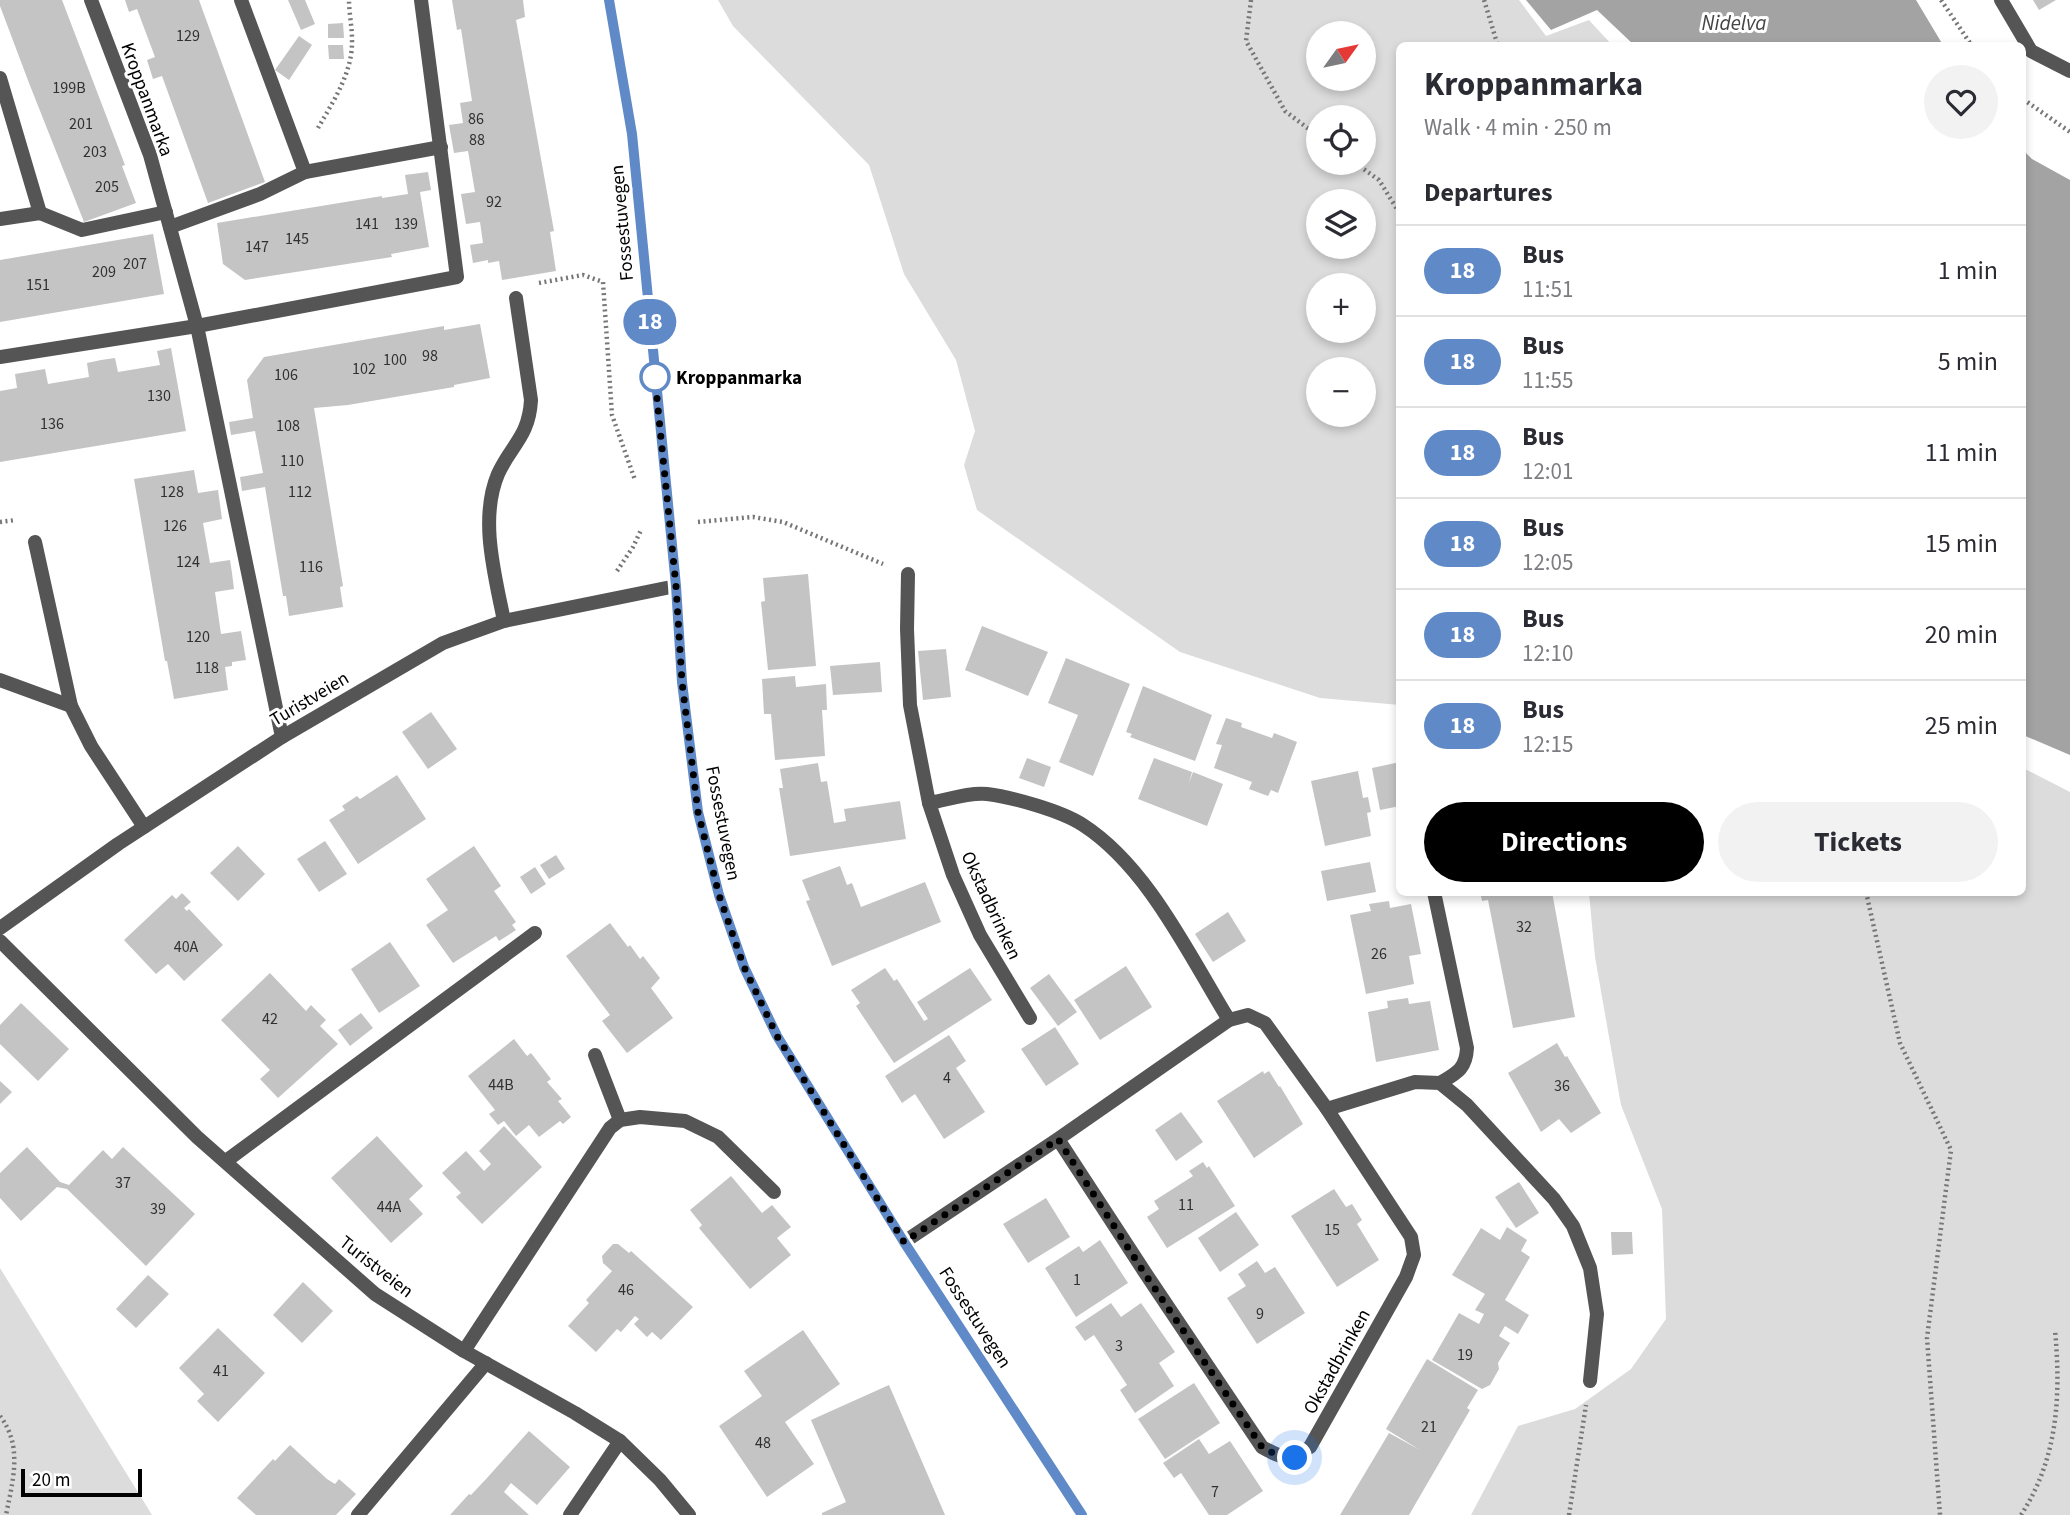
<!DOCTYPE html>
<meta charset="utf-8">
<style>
:root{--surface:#fff;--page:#f2f2f3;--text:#2b2b33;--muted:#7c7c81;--line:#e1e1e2;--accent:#000}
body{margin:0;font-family:"Source Sans 3",sans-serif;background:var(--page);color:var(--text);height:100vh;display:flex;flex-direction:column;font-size:26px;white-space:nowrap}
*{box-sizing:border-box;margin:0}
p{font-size:23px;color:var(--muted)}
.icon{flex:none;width:38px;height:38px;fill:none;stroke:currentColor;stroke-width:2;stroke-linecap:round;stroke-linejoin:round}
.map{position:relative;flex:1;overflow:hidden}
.sheet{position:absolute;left:1396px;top:42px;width:630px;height:854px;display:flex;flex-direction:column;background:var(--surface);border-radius:10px;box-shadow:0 4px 10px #0003}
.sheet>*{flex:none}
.badge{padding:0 14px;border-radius:23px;font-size:24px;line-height:46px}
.needle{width:46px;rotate:57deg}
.fabs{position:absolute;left:1306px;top:21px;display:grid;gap:14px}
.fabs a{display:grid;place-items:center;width:70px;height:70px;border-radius:50%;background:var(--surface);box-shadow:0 4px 10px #0003;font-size:35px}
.scale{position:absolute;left:21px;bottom:18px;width:121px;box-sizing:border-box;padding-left:7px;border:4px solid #000;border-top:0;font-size:19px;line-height:24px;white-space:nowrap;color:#000;-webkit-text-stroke:5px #fff;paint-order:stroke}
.you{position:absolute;width:35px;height:35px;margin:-18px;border:5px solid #fff;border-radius:50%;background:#1a73e8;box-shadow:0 0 0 10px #1a73e833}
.map>.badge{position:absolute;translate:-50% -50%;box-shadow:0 0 0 4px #fff}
h2{padding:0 28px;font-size:26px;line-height:63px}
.round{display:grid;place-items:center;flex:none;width:74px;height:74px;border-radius:37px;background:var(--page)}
.summary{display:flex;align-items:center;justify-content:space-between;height:119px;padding:0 28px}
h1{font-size:33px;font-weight:700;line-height:52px}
.primary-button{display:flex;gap:14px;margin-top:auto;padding:14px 28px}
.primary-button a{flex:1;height:80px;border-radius:42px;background:var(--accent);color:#fff;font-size:28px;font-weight:700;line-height:80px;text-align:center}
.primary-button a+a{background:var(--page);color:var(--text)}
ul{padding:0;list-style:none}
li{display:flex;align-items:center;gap:21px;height:91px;padding:0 28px;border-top:2px solid var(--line)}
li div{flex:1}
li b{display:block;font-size:26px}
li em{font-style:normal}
li .badge{min-width:77px;font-weight:700;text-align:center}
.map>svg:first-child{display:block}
.green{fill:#dcdcdc;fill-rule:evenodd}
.water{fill:#a3a3a3}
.building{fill:#c4c4c4}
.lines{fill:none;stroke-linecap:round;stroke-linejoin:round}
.path{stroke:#777;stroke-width:4.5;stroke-dasharray:2 3.5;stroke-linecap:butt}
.lane{stroke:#555;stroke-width:14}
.street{stroke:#555;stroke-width:14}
.secondary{stroke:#222;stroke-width:14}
.line-casing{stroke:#fff;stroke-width:16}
.line{stroke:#5f8ac7;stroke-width:10}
.walk{stroke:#000;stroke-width:7;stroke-dasharray:0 12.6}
.stop-dot{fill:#fff;stroke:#5f8ac7;stroke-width:3.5}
.labels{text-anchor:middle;stroke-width:6;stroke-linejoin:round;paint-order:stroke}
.number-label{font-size:16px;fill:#313131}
.street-label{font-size:19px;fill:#000;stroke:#fff}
.stop-label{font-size:19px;font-weight:bold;fill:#000;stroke:#fff;text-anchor:start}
.water-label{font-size:21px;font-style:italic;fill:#444;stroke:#fff}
</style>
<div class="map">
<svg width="2070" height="1515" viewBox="0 0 2070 1515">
<rect width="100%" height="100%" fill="#fff"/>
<g class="green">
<path d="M718,0H1519L1546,36L1589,20L1612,45L1400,46V705L1320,698L1180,652L977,510L964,465L975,431L956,360L904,274L869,165L733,26ZM1318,33H1363V79H1318ZM1318,117H1363V163H1318ZM1318,201H1363V247H1318ZM1318,285H1363V331H1318ZM1318,369H1363V415H1318Z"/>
<path d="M2023,768L2070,792V1515H1471L1518,1426L1575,1409L1631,1369L1666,1319L1662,1209L1621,1105L1595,957L1589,893L2023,892Z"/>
<path d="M0,1268L152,1515H0Z"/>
</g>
<g class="water">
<path d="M1526,0H1916L1943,45H1634L1597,10L1551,30Z"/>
<path d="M2023,150L2032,159L2070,180V755L2023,735Z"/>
</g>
<g class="building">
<path d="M0,0H62L125,165L122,166L136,203L84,222L29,83L0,6Z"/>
<path d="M125,0H199L265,182L208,203L162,76L153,79L147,60L155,57L137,9L129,12Z"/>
<path d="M288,0H305L315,24L301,30Z"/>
<path d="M452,0H523L525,17L516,20L554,231L550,232L556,271L502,280L499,261L488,263V260L473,263L470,245L483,243L480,222L466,224L461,194L475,192L468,151L454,153L449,125L463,123L460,103L472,101L461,29L457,30Z"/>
<path d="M2033,0H2056L2039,10Z"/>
<path d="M343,23L344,38H328V24Z"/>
<path d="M299,36L312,45L289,80L275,70Z"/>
<path d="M328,45H343L344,59H329Z"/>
<path d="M428,172L431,190L420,192L429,247L391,254L392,257L245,280L223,264L217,223L382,196V198L408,194L405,175Z"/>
<path d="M153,234L164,294L0,322V260Z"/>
<path d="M480,324L490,378L454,385V387L348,405L314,408L343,586L340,587L343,607L289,616L286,596H283L265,487L242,491L240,477L263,473L255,431L231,435L229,422L253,418L247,380L264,357L444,326V330Z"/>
<path d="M171,348L186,431L0,462V391L17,388L15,374L45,369L48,384L89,377L87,363L101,360L115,358L118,372L160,365L157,351Z"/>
<path d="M194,470L198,493L218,490L222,519L203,523L210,563L230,560L232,573L234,589L215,592L221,634L241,631L246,660L232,662V666L225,667L228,690L174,699L167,661H165L134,479Z"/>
<path d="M808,574L816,666L768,670L761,602L765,601L763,578Z"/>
<path d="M982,626L1048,652L1028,696L965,670Z"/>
<path d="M946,649L951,697L923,700L918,651Z"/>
<path d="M1066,658L1130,684L1093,776L1059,762L1078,715L1048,703Z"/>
<path d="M880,662L882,692L833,695L830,666Z"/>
<path d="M795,676L796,687L826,684L827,710H822L825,756L775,760L771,714H764L762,679Z"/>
<path d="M1143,686L1212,715L1195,761L1130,737L1132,734L1126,732Z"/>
<path d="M431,712L457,749L428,769L402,732Z"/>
<path d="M1226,718L1242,723L1241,727L1272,738L1274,733L1297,742L1278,793L1271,790L1268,796L1249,789L1252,782L1214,768L1222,745L1216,744Z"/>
<path d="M1027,758L1051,767L1044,787L1019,778Z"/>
<path d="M1154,758L1192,772L1189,783L1193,772L1223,784L1207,826L1138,799Z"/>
<path d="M1400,762V806L1380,810L1372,768Z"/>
<path d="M818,763L821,782L827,781L834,823L846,821L844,809L900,801L906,839L790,856L779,788H783L780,769Z"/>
<path d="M1358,771L1363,798L1368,797L1371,812L1367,813L1371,836L1325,846L1311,781Z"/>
<path d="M397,775L426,819L358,864L329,820L345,810L342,806L357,796L360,799Z"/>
<path d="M325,841L347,874L319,892L297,859Z"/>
<path d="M238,846L265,874L238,901L210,873Z"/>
<path d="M474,846L501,886L494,891L516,922L512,925L516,930L499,941L496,936L453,963L426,925L448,910L426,879Z"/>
<path d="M556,855L565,869L549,879L540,865Z"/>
<path d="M1370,862L1376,892L1327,901L1321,871Z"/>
<path d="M840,866L847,885L852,883L861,907L925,882L941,922L832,966L806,901L810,900L802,880Z"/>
<path d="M535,867L546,884L531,894L520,877Z"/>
<path d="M1480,892H1552L1575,1017L1513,1028L1488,900L1482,901Z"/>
<path d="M182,893L191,902L184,908L187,911L189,909L223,945L184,981L168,964L156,974L124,940L172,895L176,899Z"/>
<path d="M1389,901L1390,908L1411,904L1421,954L1409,956L1414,984L1366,994L1350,915L1371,911L1369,904Z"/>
<path d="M1228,912L1246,941L1213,962L1195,934Z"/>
<path d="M610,923L628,947L630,945L640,959L643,956L660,978L651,988L673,1018L627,1053L602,1021L610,1015L566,956Z"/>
<path d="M390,942L420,986L379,1013L351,969Z"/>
<path d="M1126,966L1152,1007L1100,1040L1074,1000Z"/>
<path d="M885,968L894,981L897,979L924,1021L928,1019L917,1002L970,968L992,1000L894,1063L856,1006L860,1003L851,990Z"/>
<path d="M270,973L306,1011L311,1005L326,1020L320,1026L338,1044L278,1098L260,1079L270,1070L221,1020Z"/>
<path d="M1049,974L1077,1012L1058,1026L1030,988Z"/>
<path d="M1408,998L1409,1004L1430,1001L1439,1050L1376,1062L1368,1012L1388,1008L1387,1001Z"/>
<path d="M21,1003L69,1049L38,1081L0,1044V1025Z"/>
<path d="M361,1013L373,1028L350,1046L338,1030Z"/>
<path d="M1055,1027L1079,1064L1046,1086L1021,1049Z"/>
<path d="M949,1035L966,1061L956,1068L985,1112L944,1139L915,1094L902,1103L885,1076Z"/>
<path d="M514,1039L527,1056L531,1053L551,1079L547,1082L562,1099L558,1101L571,1117L563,1124L560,1121L539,1137L529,1125L516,1136L504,1121L498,1125L489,1114L495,1110L468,1076Z"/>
<path d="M1557,1043L1565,1057L1567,1056L1601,1113L1571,1133L1559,1119L1541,1132L1508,1073Z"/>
<path d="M1263,1071L1264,1074L1269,1071L1279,1087L1280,1086L1303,1124L1254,1158L1217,1101Z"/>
<path d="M0,1081L12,1092L0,1104Z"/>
<path d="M1181,1112L1203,1142L1176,1161L1155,1130Z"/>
<path d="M504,1126L542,1167L482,1224L456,1197L461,1193L442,1173L466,1151L484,1171L491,1164L479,1151Z"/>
<path d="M377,1136L423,1186L409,1199L423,1214L391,1243L331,1178Z"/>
<path d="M27,1147L60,1182L69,1185L103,1150L112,1159L123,1147L195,1214L146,1266L67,1189L57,1187L21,1221L0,1198V1173Z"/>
<path d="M1203,1162L1207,1168L1209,1166L1235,1206L1167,1248L1147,1217L1159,1209L1154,1201L1193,1176L1189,1171Z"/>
<path d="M731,1176L762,1213L772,1205L791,1227L777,1238L791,1255L750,1289L699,1228L702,1225L690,1210Z"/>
<path d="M1519,1182L1539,1213L1516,1228L1495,1197Z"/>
<path d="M1334,1189L1346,1207L1352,1204L1362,1220L1357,1224L1379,1260L1337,1287L1291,1216Z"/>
<path d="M1046,1198L1070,1237L1028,1263L1003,1224Z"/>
<path d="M1236,1212L1259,1245L1220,1272L1198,1238Z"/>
<path d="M1507,1227L1527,1240L1521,1251L1530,1257L1505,1300L1529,1315L1518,1334L1505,1326L1499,1336L1510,1343L1498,1363L1499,1369L1490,1385L1482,1389L1432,1360L1459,1313L1479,1324L1484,1314L1475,1310L1485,1294L1452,1275L1481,1228L1500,1240Z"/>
<path d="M1611,1232H1632L1633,1254L1612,1255Z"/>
<path d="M1100,1240L1128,1283L1076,1317L1045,1268L1079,1246L1083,1252Z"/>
<path d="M613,1244H618L629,1253L631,1251L693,1307L661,1340L652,1332L647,1337L634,1324L639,1319L635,1316L621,1332L617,1329L596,1352L568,1326L589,1303L586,1300L612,1271L603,1263L602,1256Z"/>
<path d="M1257,1261L1265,1273L1275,1267L1305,1313L1257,1344L1227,1298L1246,1286L1238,1274Z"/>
<path d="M148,1275L169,1294L136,1328L116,1309Z"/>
<path d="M303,1282L333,1311L302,1343L273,1315Z"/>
<path d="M1111,1303L1121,1317L1141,1303L1175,1352L1159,1363L1174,1386L1135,1413L1120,1390L1127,1385L1094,1335L1085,1341L1075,1327Z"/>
<path d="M218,1328L265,1373L218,1422L197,1401L204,1394L179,1368Z"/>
<path d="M803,1330L840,1384L785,1422L814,1464L767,1497L719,1426L762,1396L744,1371Z"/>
<path d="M1427,1359L1478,1390L1467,1408L1470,1410L1409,1515H1340L1389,1433L1420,1450L1386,1429Z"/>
<path d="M1194,1383L1220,1423L1165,1459L1138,1419Z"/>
<path d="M889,1385L945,1515H822V1513L846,1502L811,1420Z"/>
<path d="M529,1431L570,1467L537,1505L511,1483L504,1492L529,1515H450L469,1494L471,1495L487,1478Z"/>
<path d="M1199,1439L1209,1454L1230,1441L1263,1491L1227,1515H1209L1181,1473L1174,1478L1163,1463Z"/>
<path d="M290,1445L327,1479L335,1484L339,1479L356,1494L336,1515H256L237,1498L273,1459L275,1461Z"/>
</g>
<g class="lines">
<g class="path">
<path d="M1251,0L1246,41L1285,111L1318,136"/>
<path d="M1484,0L1498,46"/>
<path d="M1941,0L1972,46"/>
<path d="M2023,99L2070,132"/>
<path d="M318,128C334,100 353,72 352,39C352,26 349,13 349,0"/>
<path d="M1355,163L1379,180L1400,214"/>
<path d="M539,283L583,275L603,282L612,415L635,480"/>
<path d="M0,522L16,520"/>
<path d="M698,522L753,517L783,522L883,564"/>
<path d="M617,571L633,547L641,530"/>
<path d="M1866,892L1900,1043L1951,1150L1927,1338L1940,1515"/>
<path d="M0,1416C23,1446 13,1480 6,1515"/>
<path d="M1569,1515L1586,1405"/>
<path d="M2021,1515C2058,1458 2061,1396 2055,1330"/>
</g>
<g class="lane">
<path d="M91,0L150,155L197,326L282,737"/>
<path d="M241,0L305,172L441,147"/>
<path d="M2001,0L2031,51L2070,71"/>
<path d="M0,78L40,213L0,219"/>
<path d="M40,213L82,230L166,212"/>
<path d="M170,227L260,194L305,172"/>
<path d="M0,357L197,326L457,277L421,0"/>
<path d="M35,542L71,706L91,746L144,827"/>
<path d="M504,621C495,575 479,519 498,474C511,445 529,437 531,400L516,298"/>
<path d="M0,680L71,706"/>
<path d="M1434,892L1467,1048C1466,1069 1457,1073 1440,1083"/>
<path d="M595,1055L620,1120"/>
<path d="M1327,1109L1415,1082L1440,1083L1467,1105L1554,1199L1573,1226L1590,1268L1597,1314L1590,1381"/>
<path d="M226,1161L535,933"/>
<path d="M464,1351L610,1128L620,1120L640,1117L685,1121L718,1137L774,1192"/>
<path d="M358,1515L486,1363"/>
<path d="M570,1515L620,1441"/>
</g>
<g class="street">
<path d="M908,574L907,629L910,705L929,803C947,800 969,792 987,794C1012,797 1062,811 1083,825C1148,867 1189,955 1229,1020"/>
<path d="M929,803L953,875L980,935L1030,1018"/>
<path d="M0,928L118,844L282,737L443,643L504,621L676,586"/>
<path d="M0,941L197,1137L375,1294L464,1351L575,1413L620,1441L660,1480L689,1515"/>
<path d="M904,1242L1058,1139L1229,1020L1248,1015L1265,1023L1327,1109L1411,1237L1414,1255L1406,1277L1310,1447C1288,1462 1284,1459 1262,1447L1144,1271L1058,1139"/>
</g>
<path class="secondary" d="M609,0L632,134L676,586L682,682L698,812L719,895L744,967L777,1036L904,1242L1082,1515"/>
</g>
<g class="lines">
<defs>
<path id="line" d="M609,0L632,134L676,586L682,682L698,812L719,895L744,967L777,1036L904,1242L1082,1515"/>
</defs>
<use href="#line" class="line-casing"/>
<use href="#line" class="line"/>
<path class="walk" d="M655,377L654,369L676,586L682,682L698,812L719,895L744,967L777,1036L904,1242L1058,1139L1143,1271L1262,1447L1280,1457L1295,1458"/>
</g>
<circle class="stop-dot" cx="655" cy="377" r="14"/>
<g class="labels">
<g class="number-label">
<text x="188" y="41">129</text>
<text x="69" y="93">199B</text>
<text x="476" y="124">86</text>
<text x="81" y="129">201</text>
<text x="477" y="145">88</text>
<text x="95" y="157">203</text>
<text x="107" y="192">205</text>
<text x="494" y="207">92</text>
<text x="367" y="229">141</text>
<text x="406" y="229">139</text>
<text x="297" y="244">145</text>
<text x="257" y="252">147</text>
<text x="135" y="269">207</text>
<text x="104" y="277">209</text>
<text x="38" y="290">151</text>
<text x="430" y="361">98</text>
<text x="395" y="365">100</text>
<text x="364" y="374">102</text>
<text x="286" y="380">106</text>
<text x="159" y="401">130</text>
<text x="52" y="429">136</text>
<text x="288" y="431">108</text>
<text x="292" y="466">110</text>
<text x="172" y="497">128</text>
<text x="300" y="497">112</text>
<text x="175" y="531">126</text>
<text x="188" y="567">124</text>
<text x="311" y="572">116</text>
<text x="198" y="642">120</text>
<text x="207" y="673">118</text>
<text x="1524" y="932">32</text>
<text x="186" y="952">40A</text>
<text x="1379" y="959">26</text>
<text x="270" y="1024">42</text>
<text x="947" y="1083">4</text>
<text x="501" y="1090">44B</text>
<text x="1562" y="1091">36</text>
<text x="123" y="1188">37</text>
<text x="1186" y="1210">11</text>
<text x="389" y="1212">44A</text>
<text x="158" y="1214">39</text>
<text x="1332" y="1235">15</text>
<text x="1077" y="1285">1</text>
<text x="626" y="1295">46</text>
<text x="1260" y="1319">9</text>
<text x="1119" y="1351">3</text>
<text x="1465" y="1360">19</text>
<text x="221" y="1376">41</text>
<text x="1429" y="1432">21</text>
<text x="763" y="1448">48</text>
<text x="1215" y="1497">7</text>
</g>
<g class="street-label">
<text transform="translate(148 99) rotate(70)" y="7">Kroppanmarka</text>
<text transform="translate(621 223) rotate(-95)" y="7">Fossestuvegen</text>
<text transform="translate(309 698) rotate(-31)" y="7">Turistveien</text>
<text transform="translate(724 823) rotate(79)" y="7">Fossestuvegen</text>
<text transform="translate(992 905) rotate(65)" y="7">Okstadbrinken</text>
<text transform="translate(377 1266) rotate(38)" y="7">Turistveien</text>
<text transform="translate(976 1317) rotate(57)" y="7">Fossestuvegen</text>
<text transform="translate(1336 1361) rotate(-61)" y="7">Okstadbrinken</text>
</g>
<g class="stop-label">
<text x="676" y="384">Kroppanmarka</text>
</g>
<g class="water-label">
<text x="1734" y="30">Nidelva</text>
</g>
</g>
</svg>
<div class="fabs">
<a><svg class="needle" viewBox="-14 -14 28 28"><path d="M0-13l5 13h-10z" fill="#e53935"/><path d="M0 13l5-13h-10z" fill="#7c7c81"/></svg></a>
<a><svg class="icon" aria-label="locate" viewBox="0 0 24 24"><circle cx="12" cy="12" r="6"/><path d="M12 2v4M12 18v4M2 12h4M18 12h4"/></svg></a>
<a><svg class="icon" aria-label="layers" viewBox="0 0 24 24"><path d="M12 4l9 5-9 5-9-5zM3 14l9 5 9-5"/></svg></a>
<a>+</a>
<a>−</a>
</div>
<div class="scale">20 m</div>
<div class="you" style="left:1295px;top:1458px"></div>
<b class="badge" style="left:650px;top:322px;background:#5f8ac7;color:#fff">18</b>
<section class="sheet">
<div class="summary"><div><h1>Kroppanmarka</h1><p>Walk · 4 min · 250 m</p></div><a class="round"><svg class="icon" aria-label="heart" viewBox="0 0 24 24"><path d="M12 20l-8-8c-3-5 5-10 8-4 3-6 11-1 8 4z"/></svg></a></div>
<h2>Departures</h2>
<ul>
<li><span class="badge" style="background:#5f8ac7;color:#fff">18</span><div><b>Bus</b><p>11:51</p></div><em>1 min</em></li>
<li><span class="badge" style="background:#5f8ac7;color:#fff">18</span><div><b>Bus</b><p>11:55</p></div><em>5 min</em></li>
<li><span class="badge" style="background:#5f8ac7;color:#fff">18</span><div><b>Bus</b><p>12:01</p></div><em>11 min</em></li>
<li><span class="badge" style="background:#5f8ac7;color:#fff">18</span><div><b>Bus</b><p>12:05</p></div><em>15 min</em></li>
<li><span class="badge" style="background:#5f8ac7;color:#fff">18</span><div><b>Bus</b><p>12:10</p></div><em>20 min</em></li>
<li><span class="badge" style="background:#5f8ac7;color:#fff">18</span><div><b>Bus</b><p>12:15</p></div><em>25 min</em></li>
</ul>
<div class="primary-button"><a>Directions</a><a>Tickets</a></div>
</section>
</div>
